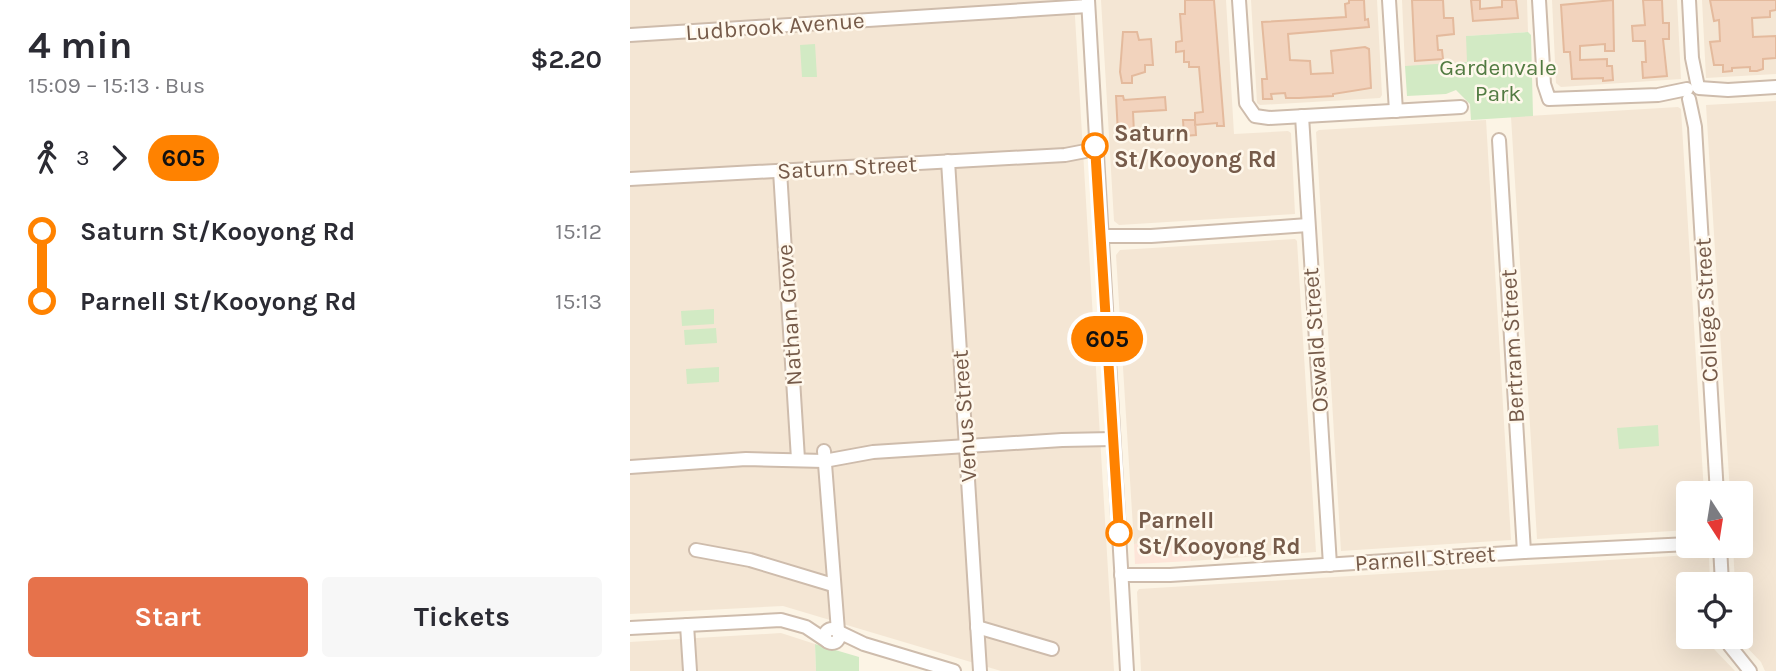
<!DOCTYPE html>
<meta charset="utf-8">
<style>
:root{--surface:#fff;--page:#f7f7f7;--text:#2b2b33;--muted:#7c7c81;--accent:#e6724b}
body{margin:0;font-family:Karla,sans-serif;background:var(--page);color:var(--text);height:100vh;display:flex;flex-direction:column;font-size:26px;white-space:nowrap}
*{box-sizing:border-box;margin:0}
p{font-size:23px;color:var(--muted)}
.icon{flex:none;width:38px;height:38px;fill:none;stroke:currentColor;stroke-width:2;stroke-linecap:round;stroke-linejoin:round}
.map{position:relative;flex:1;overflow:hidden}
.sheet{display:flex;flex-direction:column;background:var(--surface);width:630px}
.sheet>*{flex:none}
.badge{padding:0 14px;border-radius:23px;font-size:24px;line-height:46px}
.needle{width:46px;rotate:168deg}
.fabs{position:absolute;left:1046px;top:481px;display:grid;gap:14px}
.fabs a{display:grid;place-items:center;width:77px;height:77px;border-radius:7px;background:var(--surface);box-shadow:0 7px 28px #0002;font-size:35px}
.map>.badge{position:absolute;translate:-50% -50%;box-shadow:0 0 0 4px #fff}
.legs{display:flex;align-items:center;gap:10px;height:77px;padding:0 28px;font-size:23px}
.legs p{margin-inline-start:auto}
.head{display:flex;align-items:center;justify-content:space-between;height:119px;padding:0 28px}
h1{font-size:38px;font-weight:700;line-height:52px}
.cta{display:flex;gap:14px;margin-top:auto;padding:14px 28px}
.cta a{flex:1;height:80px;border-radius:7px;background:var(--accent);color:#fff;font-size:28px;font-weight:700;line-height:80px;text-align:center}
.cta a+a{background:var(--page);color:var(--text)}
ul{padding:0 28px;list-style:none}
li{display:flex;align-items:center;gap:24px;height:70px;font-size:26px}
li i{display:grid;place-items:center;width:10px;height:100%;margin:0 9px;background:currentColor}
li i::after{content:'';width:18px;height:18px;margin:-9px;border:5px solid;border-radius:50%;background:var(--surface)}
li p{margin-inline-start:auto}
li:first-child i{background:linear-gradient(#0000 50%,currentColor 0)}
li:last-child i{background:linear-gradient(currentColor 50%,#0000 0)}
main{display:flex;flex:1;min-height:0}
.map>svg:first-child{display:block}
.residential{fill:#f4e6d4}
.commercial{fill:#fde5d9}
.green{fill:#d2eac4}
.building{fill:#f2d3bd;stroke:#e4ba9d;stroke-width:2}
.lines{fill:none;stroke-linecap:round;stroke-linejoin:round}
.minor-casing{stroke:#cebcac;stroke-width:16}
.minor{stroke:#fff;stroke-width:12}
.line-1-casing{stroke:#fff;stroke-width:16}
.line-1{stroke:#ff8200;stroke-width:10}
.stop-1-dot{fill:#fff;stroke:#ff8200;stroke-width:3.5}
.labels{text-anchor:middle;stroke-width:5;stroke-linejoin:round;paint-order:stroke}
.street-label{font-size:23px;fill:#765b4a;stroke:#fff8ec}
.park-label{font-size:23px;fill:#527b42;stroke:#fff8ec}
.stop-label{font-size:23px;font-weight:bold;fill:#765b4a;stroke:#fff8ec;text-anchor:start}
</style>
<main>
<section class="sheet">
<div class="head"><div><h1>4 min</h1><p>15:09 – 15:13 · Bus</p></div><b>$2.20</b></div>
<div class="legs"><svg class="icon" aria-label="walk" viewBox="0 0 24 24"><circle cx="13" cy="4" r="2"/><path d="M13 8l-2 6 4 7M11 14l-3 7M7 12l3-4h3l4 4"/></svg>3<svg class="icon" aria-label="forward" viewBox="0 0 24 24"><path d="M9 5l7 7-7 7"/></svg><b class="badge" style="background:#ff8200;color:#111">605</b></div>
<ul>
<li><i style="color:#ff8200"></i><b>Saturn St/Kooyong Rd</b><p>15:12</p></li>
<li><i style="color:#ff8200"></i><b>Parnell St/Kooyong Rd</b><p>15:13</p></li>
</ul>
<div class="cta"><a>Start</a><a>Tickets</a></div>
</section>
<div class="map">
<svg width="1146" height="671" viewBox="0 0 1146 671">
<rect width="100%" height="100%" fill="#fcf4e5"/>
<g class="residential">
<path d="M0,0H444L484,671H371L153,606L0,614Z"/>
<path d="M471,0H596L604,134L658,131L661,133L665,214L489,225L484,221Z"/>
<path d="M621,0H747L752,95L750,98L630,105L627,103Z"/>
<path d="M772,0H897L898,32L837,36L838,63L775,67Z"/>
<path d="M922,0H1047L1051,79L931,87L926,83Z"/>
<path d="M1072,0H1146V74L1076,78Z"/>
<path d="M1146,101V671H1135L1131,662L1108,638L1111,637V584H1105L1103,546H1111V494L1100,493L1076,105Z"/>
<path d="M1048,107L1051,109L1074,493L1059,494V530L907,539L881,117Z"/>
<path d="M856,120L881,540L711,551L686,132L689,130Z"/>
<path d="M665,239L667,241L686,552L561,561L560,540L504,544L486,255L490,250Z"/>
<path d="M1076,554L1079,557L1080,584H1059V637H1083L1084,649L1105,671H511L507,592L509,589Z"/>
<path d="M151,633L185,644L186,671H0V642Z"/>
</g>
<path class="commercial" d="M560,540L561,561L505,564L504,544Z"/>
<g class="green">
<path d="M898,32L901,35L903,116L841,120L840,104L826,90L816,94L777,96L775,66L837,62L836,36Z"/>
<path d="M185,44L187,77H172L170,45Z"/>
<path d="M84,309V324L52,326L51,311Z"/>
<path d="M86,328L87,343L55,345L54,330Z"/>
<path d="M89,367V382L57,384L56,369Z"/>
<path d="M1028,425L1029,446L989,449L987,428Z"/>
<path d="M185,644L229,657V671H186Z"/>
</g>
<g class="building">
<path d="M555,0H584L594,126H587V123L565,125V120L566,135L554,136L553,120H565V113L573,112L569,67H559V62H554V51L546,52V42L552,41L550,14H555Z"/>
<path d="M719,0H734L735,20L738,19L739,27L658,34L660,60L680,61L681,74L703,73L701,51L735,47L739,49L741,88L703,94V96L669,98H656L655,93L641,94L642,99H633L632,79H637L632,22L716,17L715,4L719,3Z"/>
<path d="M782,0H813L814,18H823L824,34L807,36L808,50H812L813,59L785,61Z"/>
<path d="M841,0H850V9L872,7V0H886L888,18L843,21Z"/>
<path d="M983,0L984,51H975V44L950,46V60L977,59V66H982L983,80L973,81V78L942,79L940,52H934L931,5Z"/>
<path d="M1013,0H1032L1033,23H1039V39H1033L1037,76L1013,78L1012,62H1016L1015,41H1003L1002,26L1015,25Z"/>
<path d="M1080,0H1146V10L1140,11V17L1122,18L1123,37L1146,36V58L1133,59V69L1127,71H1120V67L1102,68V71L1093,72V65H1084L1080,42L1090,41L1089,20L1084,21Z"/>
<path d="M493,32H507L509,40L521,39L523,65H515V72L502,76V83H492L490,72Z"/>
<path d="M486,96H493L494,100L535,97L536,110L503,112L504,133L494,136V133L488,134Z"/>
</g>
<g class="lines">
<defs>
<g id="minor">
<path d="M458,0L497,671"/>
<path d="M609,0L616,103L625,116L639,118L831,107"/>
<path d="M759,0L766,111"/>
<path d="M909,0L914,84L919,99L1028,95L1057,89"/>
<path d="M1059,0L1062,58L1068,87"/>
<path d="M0,35L458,6"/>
<path d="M1069,88L1098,90L1146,87"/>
<path d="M1059,99L1065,127L1087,494"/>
<path d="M672,116L700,565"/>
<path d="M869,140L894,552"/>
<path d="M318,161L350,671"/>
<path d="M150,171L168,459"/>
<path d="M0,179L435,155L466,149"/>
<path d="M471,236H521L678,225"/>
<path d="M194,451L208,631"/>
<path d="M0,467L116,459L194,461L243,452L432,440L483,439"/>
<path d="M1090,546L1092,584"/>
<path d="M66,550L120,560L203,585"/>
<path d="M491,575H540L894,552L1059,544"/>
<path d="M57,625L60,671"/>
<path d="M347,627L422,649"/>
<path d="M0,628L151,620L176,627L197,641"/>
<circle cx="202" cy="636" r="7"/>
<path d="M209,632L234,644L324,671"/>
<path d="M1096,637L1100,646L1120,671"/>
</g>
</defs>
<use href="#minor" class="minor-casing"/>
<use href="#minor" class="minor"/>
</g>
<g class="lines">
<defs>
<path id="line-1" d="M465,146L489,533"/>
</defs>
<use href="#line-1" class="line-1-casing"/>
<use href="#line-1" class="line-1"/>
</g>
<g class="stop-1-dot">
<circle cx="465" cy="146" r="12"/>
<circle cx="489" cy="533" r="12"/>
</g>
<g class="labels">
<g class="street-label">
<text transform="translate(145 26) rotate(-4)" y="8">Ludbrook Avenue</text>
<text transform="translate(217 167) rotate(-3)" y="8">Saturn Street</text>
<text transform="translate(1076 310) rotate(-93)" y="8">College Street</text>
<text transform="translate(159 315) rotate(-94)" y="8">Nathan Grove</text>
<text transform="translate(685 340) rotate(-94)" y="8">Oswald Street</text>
<text transform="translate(882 346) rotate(-93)" y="8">Bertram Street</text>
<text transform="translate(334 416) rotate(-94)" y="8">Venus Street</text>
<text transform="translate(795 558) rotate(-4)" y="8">Parnell Street</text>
</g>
<g class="park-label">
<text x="868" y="75">Gardenvale<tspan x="868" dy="26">Park</tspan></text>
</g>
<g class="stop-label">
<text x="484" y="141">Saturn<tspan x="484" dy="26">St/Kooyong Rd</tspan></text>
<text x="508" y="528">Parnell<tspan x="508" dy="26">St/Kooyong Rd</tspan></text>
</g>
</g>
</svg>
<div class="fabs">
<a><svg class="needle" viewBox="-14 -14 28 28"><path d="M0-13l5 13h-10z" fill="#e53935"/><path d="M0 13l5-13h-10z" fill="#7c7c81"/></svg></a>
<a><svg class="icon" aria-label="locate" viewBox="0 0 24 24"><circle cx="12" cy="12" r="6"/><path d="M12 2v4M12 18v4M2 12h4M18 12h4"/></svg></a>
</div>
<b class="badge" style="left:477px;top:339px;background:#ff8200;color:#111">605</b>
</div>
</main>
